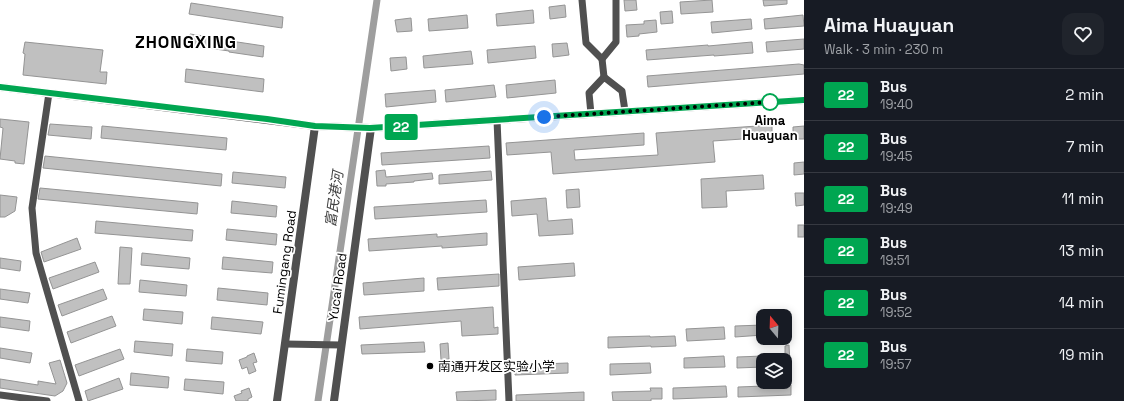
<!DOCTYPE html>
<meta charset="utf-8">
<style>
:root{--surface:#171b24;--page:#20242c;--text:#f1f3f6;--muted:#9ea1a6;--line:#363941}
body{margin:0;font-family:"Space Grotesk","Noto Sans SC",sans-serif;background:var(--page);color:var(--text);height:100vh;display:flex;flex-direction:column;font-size:15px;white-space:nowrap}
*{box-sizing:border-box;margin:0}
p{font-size:13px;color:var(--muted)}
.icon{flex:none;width:22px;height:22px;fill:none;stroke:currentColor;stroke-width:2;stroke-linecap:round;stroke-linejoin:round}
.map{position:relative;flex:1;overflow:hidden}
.drawer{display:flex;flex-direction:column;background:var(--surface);width:320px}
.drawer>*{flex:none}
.badge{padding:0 8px;border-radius:3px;font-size:14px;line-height:26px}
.needle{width:26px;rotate:341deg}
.buttons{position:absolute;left:756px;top:309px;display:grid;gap:8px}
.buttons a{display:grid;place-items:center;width:36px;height:36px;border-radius:8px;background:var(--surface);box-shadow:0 2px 10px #0003;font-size:20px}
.you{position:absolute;width:20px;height:20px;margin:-10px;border:3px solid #fff;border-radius:50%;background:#1a73e8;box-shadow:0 0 0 6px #1a73e833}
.map>.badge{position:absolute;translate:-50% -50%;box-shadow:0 0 0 2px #fff}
.round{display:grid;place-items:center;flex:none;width:42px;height:42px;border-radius:12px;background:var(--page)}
.head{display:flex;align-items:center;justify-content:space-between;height:68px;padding:0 20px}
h1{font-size:19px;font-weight:600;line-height:30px}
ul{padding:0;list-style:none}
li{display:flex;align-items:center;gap:12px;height:52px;padding:0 20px;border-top:1px solid var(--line)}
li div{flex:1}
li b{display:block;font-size:15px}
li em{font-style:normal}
li .badge{min-width:44px;font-weight:700;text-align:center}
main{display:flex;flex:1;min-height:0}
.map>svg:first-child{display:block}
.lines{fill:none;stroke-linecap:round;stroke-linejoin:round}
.canal{stroke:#9e9e9e;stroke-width:7}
.building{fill:#c0c0c0;stroke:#949494}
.minor{stroke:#505050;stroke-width:7}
.tertiary{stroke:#505050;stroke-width:8}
.line-casing{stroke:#fff;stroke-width:9}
.line{stroke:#00a651;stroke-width:6}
.walk{stroke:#000;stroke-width:4;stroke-dasharray:0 7.2}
.stop-dot{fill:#fff;stroke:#00a651;stroke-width:2}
.poi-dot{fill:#000;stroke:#fff;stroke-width:1.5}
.labels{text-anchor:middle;stroke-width:3.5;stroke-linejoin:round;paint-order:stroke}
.stop-label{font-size:13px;font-weight:bold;fill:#000;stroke:#fff}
.street-label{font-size:13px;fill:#000;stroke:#fff}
.poi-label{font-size:13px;fill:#000;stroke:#fff;text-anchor:start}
.water-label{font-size:14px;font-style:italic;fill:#3f3f3f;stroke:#fff}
.district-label{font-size:17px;font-weight:bold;letter-spacing:1px;fill:#000;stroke:#fff}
</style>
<main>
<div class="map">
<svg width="804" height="401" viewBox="0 0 804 401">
<rect width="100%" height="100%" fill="#fff"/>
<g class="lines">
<path class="canal" d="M318,401L377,0"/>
</g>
<g class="building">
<path d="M624,0H636L637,10L625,11Z"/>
<path d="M712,0L713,12L681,14L680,2Z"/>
<path d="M763,0H787V4L764,6Z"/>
<path d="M191,3L283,17L282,28L189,14Z"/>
<path d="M565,5L566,17L550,19L549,7Z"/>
<path d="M533,10L534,23L497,26L496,14Z"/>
<path d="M672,11L673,23L661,24L660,12Z"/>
<path d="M467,15L468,28L429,31L428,19Z"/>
<path d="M803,15L804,26L765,29L764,19Z"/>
<path d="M411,18L412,31L397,32L395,20Z"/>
<path d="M751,19L752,29L712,33L711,22Z"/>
<path d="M656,20L657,32L639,34V36L627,37L626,25L644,24V21Z"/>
<path d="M190,34L224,39V40L264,46L263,57L229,52V51L188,45Z"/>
<path d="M804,39V49L767,52L766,42Z"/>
<path d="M25,42L103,50L100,72H107L106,84L23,75L25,54L23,53Z"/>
<path d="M752,42L753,53L714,56V55L647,60L646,50L708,45V46Z"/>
<path d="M567,43L569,55L553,57L552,44Z"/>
<path d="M535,46L536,58L488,63L487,50Z"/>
<path d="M471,51L473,64L424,68L423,56Z"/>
<path d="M406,57L407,69L391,71L390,58Z"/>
<path d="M799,64L804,65V74L648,87L647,76Z"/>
<path d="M186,69L264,79L263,92L185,82Z"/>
<path d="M555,80L556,93L507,98L506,85Z"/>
<path d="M494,85L496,97L446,102L445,90Z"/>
<path d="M435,90L436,102L386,107L385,94Z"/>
<path d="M0,119L29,122L24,164L15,163V161L0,159L3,128L0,127Z"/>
<path d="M50,124L92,127L91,139L48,135Z"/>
<path d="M772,125V137L713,141L715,162L553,174L551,152L507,155L506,143L644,133V145L574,150L575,160L658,155L656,133Z"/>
<path d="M102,126L227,138L226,150L101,138Z"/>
<path d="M804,126V139H793V127Z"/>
<path d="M489,146L490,158L382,165L381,153Z"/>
<path d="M45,156L222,174L221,186L43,168Z"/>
<path d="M804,162V174L794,175V163Z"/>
<path d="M385,170L386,177L432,173L433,179L414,181V182L386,184V186H377L376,171Z"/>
<path d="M491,171L492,180L439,184V175Z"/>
<path d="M233,172L286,177L285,188L232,183Z"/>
<path d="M763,175L764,189L726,191L727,207L702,208L701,179Z"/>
<path d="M40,188L198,203L197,214L38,199Z"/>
<path d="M579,189L580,207L567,208L566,190Z"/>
<path d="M795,193H804V205L796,206Z"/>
<path d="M0,195L17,197L15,211L5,217H0Z"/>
<path d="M546,198L548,221L572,219L573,234L539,236L537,214L512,216L511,201Z"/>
<path d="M486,200L487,212L375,219L374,207Z"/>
<path d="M232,201L277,206L276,217L231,213Z"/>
<path d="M96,221L193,230L192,241L95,233Z"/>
<rect x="798" y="225" width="6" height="12"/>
<path d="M227,229L277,234L276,245L226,240Z"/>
<path d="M487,233V245L442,248V246L369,251L368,239L437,234V237Z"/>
<path d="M77,238L81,249L44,262L41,252Z"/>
<path d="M120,247L132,248L130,284H118Z"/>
<path d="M142,253L190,258L189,269L141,265Z"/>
<path d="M223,257L273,262L272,273L222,269Z"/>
<path d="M0,258L21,261L20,271L0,268Z"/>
<path d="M95,262L99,272L53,289L49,278Z"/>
<path d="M574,263L575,276L519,280L518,267Z"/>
<path d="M499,274V286L438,290L437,278Z"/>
<path d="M424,278V291L364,295L363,283Z"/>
<path d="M140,280L187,285L186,296L139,292Z"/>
<path d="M218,288L268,293L267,305L217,300Z"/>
<path d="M0,289L30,293L28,303L0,299Z"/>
<path d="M103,289L107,299L62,316L58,305Z"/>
<path d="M493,307L494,328L498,327V334L462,336L461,321L360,329L359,317Z"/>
<path d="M144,309L183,312L182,324L143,320Z"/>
<path d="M112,316L116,326L71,343L67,332Z"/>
<path d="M0,317L30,321L29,331L0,327Z"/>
<path d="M212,317L263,322L261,334L211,329Z"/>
<path d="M763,325V335L735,337V326Z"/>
<path d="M724,327L725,339L687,341L686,329Z"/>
<path d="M650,336V337L675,336L676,346L651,347V346L608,348V337Z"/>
<path d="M135,341L173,344L172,356L134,352Z"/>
<path d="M424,342L425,352L362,354L361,345Z"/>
<path d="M448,343L449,359L441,360L440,344Z"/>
<path d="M789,345L790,366H785V346Z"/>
<path d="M0,348L32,353L30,363L0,358Z"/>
<path d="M120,349L124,359L79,376L75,365Z"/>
<path d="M187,349L223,352L222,364L186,361Z"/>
<path d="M254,353L257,362L253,363L256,371L249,374L247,367L242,369L239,360L247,357V356Z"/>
<path d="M724,356L725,367L684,368V358Z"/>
<path d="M763,356V367L737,368V357Z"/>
<path d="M60,360L67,383L63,391L55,396L0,388V379L38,385V381L56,384L49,363Z"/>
<path d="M568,363V373L515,375V365Z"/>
<path d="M650,363L651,373L610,375V364Z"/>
<path d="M131,373L169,377L168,388L130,385Z"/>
<path d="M119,378L123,389L88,401L85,391Z"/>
<path d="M185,379L224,382L223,394L184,390Z"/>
<path d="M791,385V395L738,397V387Z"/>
<path d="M726,386L727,397L673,399V388Z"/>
<path d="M249,388L252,397L248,399V401H236L234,396L242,393L241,391Z"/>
<path d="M650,388H662V399H651V401H613L612,392L651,391Z"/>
<path d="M496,390V400L457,401L456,392Z"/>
<path d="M584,392V401H516V395Z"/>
</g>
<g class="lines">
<g class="minor">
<path d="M582,0L586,43L602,59L616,42V0"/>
<path d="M602,59L604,77"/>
<path d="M49,93L32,208L36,253L79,401"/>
<path d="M591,114L589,93L604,77L622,91L625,111"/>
<path d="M497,120L509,401"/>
<path d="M285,344L341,345"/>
<path d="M0,395L47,401"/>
</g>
<g class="tertiary">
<path d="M0,87L315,126L371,128L804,100"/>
<path d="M277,401L315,126"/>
<path d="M334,401L371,128"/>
</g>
</g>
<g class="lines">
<defs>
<path id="line" d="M0,87L267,119L315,126L370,128L804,100"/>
</defs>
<use href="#line" class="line-casing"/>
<use href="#line" class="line"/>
<path class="walk" d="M544,117L771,102H770"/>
</g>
<circle class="stop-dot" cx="770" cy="102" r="8"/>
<circle class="poi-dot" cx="430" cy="366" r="4"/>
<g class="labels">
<g class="stop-label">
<text x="770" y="125">Aima<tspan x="770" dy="15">Huayuan</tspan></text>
</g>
<g class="street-label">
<text transform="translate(284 262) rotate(-82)" y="5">Fumingang Road</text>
<text transform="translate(337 287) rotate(-82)" y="5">Yucai Road</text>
</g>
<g class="poi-label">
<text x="438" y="371">南通开发区实验小学</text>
</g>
<g class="water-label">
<text transform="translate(334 199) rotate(-82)" y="5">富民港河</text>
</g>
<g class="district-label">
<text x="186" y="48">ZHONGXING</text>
</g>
</g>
</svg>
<div class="buttons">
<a><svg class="needle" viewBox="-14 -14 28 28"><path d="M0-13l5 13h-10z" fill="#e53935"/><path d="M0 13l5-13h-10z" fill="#9ea1a6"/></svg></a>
<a><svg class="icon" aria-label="layers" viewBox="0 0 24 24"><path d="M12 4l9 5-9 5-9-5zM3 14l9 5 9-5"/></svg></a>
</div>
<div class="you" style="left:544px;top:117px"></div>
<b class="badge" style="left:401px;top:127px;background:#00a651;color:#fff">22</b>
</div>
<section class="drawer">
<div class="head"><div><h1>Aima Huayuan</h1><p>Walk · 3 min · 230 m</p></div><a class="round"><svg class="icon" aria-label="heart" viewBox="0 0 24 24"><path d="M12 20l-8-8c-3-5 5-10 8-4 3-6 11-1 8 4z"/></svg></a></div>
<ul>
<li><span class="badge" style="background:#00a651;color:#fff">22</span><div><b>Bus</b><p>19:40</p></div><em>2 min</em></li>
<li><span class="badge" style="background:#00a651;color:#fff">22</span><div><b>Bus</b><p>19:45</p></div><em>7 min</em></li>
<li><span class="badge" style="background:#00a651;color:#fff">22</span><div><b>Bus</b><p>19:49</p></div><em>11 min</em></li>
<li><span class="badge" style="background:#00a651;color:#fff">22</span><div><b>Bus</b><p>19:51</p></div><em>13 min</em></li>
<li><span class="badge" style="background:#00a651;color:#fff">22</span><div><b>Bus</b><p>19:52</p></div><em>14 min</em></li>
<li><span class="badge" style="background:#00a651;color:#fff">22</span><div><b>Bus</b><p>19:57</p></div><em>19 min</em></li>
</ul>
</section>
</main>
